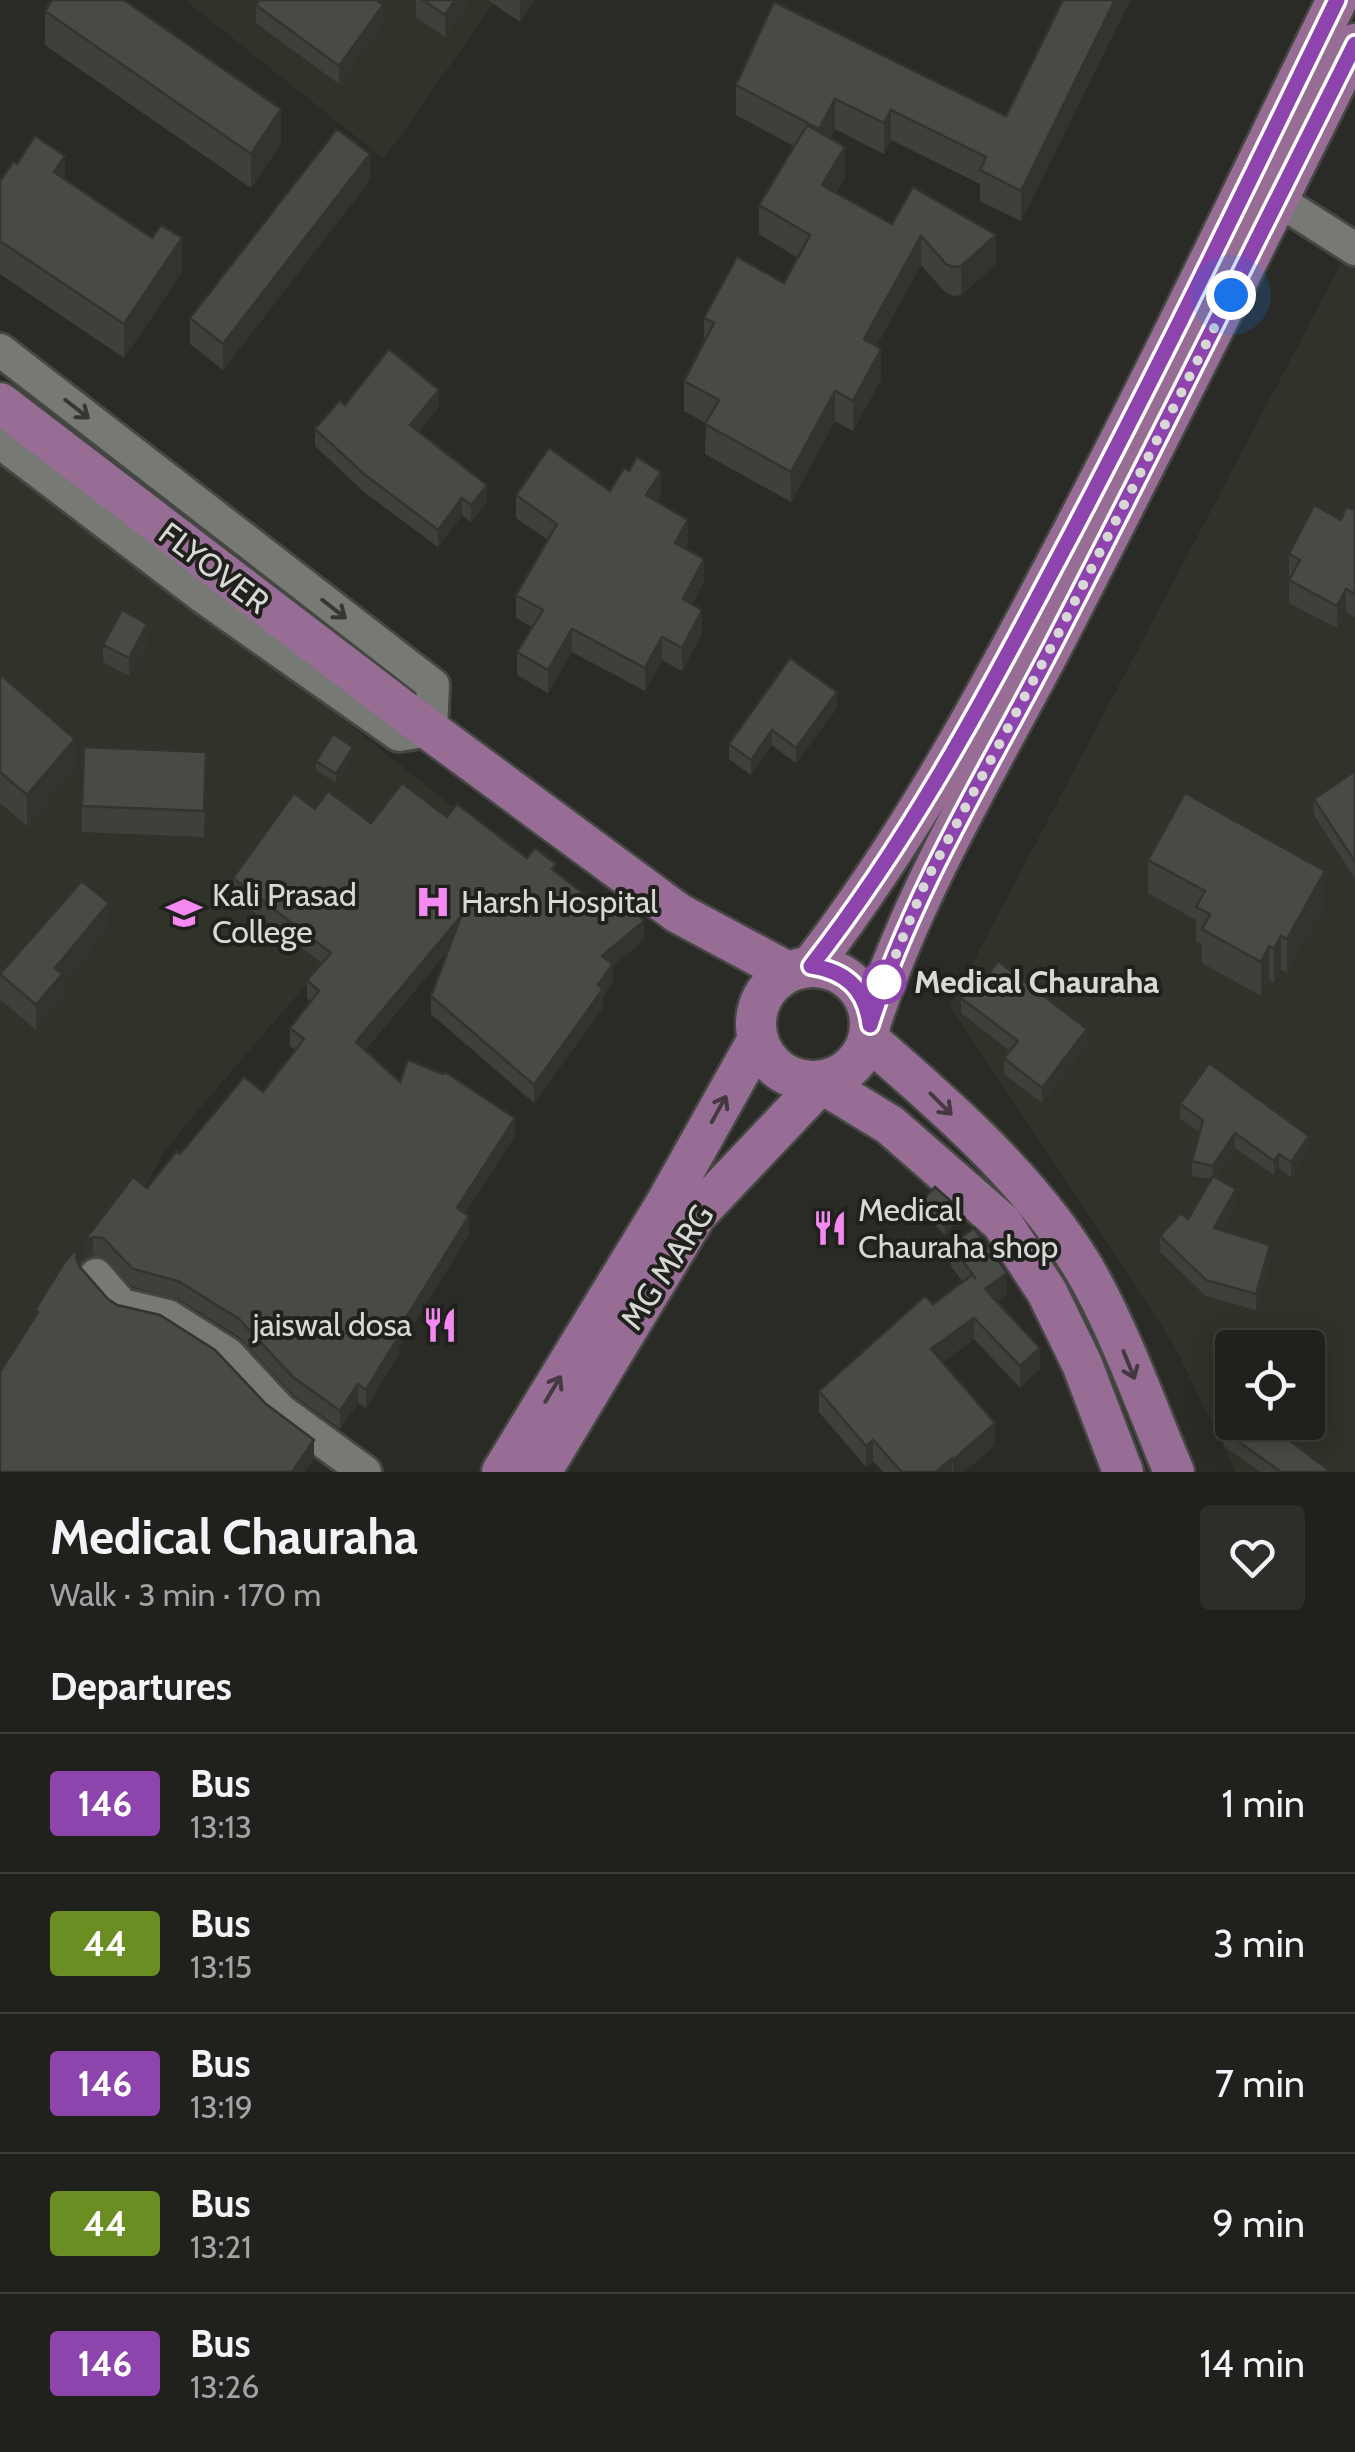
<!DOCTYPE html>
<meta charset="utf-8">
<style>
:root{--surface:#20201d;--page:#2d2d2a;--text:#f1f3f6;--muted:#a2a3a4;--line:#3d3e3b}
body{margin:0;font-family:Cabin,sans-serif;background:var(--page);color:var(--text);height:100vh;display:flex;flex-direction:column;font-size:38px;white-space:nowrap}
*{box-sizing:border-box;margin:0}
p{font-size:32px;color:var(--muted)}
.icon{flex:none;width:55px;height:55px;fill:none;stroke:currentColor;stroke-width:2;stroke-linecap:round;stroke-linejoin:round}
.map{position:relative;height:1472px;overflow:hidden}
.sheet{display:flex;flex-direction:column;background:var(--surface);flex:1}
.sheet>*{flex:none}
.badge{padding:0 20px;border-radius:8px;font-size:35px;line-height:65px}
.buttons{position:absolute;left:1215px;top:1330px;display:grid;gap:20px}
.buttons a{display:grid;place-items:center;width:110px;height:110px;border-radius:10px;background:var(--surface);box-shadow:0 5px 25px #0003,0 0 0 2px var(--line);font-size:50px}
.you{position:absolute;width:50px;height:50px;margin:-25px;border:8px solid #fff;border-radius:50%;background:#1a73e8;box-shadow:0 0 0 15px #1a73e833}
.map>.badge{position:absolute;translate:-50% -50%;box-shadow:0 0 0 5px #fff}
h2{padding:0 50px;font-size:38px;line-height:90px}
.round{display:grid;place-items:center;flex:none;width:105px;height:105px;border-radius:10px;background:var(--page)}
.overview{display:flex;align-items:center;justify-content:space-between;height:170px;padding:0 50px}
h1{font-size:48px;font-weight:700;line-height:75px}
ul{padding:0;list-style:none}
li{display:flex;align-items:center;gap:30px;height:140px;padding:0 50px;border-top:2px solid var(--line)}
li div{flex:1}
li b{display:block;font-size:38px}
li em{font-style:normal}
li .badge{min-width:110px;font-weight:700;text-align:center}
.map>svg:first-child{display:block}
.built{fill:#303329;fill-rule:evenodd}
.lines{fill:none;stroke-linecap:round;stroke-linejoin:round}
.minor-casing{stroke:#454743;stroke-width:38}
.major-casing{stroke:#454743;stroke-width:45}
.minor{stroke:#777974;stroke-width:32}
.major{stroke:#976d95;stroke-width:40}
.wall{fill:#3e403b}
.shaded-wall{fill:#323430}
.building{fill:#484a45;stroke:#323430;stroke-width:2.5}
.oneway{stroke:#363733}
.oneway2{stroke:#443841}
.line-casing{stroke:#fff;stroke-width:22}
.line{stroke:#8e44ad;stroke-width:15}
.walk{stroke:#d8d9d6;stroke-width:10;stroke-dasharray:0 18}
.stop-dot{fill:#fff;stroke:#8e44ad;stroke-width:5}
.labels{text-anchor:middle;stroke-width:8;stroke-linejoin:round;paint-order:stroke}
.street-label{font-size:32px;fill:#d8d9d6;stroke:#20211d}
.poi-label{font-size:32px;fill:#d8d9d6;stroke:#20211d;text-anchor:start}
.stop-label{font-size:32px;font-weight:bold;fill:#d8d9d6;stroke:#20211d;text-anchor:start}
</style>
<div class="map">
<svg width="1355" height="1472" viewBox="0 0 1355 1472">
<rect width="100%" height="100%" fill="#2a2b27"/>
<g class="built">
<path d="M185,0H496L384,159Z"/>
<path d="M1355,237V1472H1236L1174,1345L950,1006ZM1232,1348H1308V1422H1232Z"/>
<path d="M0,447L457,810L193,1116L164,1153L96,1275L0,1386Z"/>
</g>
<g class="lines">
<defs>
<g id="minor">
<path d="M1278,200L1355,249"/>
<path d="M0,350L433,685L431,730L399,735L203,597L0,442"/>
<path d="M96,1275L122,1305L168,1316L228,1354L280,1410L365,1472"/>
</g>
<g id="major">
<path d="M0,403L401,709L678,913L788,972"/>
<path d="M811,966C906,843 980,708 1052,571C1152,383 1243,191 1337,0"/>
<circle cx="813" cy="1024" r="57"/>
<path d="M870,1025C916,884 994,759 1061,629C1161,435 1258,240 1355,44"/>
<path d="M868,1039C948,1108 1040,1188 1091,1281C1124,1342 1147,1408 1174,1472"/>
<path d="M502,1472L665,1205L758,1039"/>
<path d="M541,1472L696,1215L821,1083L890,1125L1002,1223L1047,1292L1082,1364L1123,1472"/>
</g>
</defs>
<use href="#minor" class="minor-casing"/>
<use href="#major" class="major-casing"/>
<use href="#minor" class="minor"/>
<use href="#major" class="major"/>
</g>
<g class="wall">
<path d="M416,0H470L445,37L416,17Z"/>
<path d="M488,0H535L520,22Z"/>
<path d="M1063,0H1130L1021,221L980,201V184L891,140L884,154L835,129L830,139L845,177L836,193L892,224L996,264L961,295L953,296L946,293L921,265L876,346L881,379L853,431L835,421L791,502L705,454L706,423L684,411V381L704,343V318L784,283L798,258L759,234V205L794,146L736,115V85L1006,116Z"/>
<path d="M256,5L383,23L339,84L256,23Z"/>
<path d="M45,11L281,143L251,188L45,45Z"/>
<path d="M17,164L65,179L182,272L124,358L0,274V181Z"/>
<path d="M370,180L223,370L190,344V318Z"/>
<path d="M345,405L439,407L419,431L487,502L471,522L462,515L438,547L364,492L315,446V429Z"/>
<path d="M610,491L661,494L657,501L688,543L685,548L704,582L692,604L702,633L682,671L662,660L645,691L572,652L548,693L517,675V652L532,627L516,618V595L548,540L516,518V495Z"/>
<path d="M1355,510V617L1346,612L1337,628L1289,603V580L1291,577L1289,576V554Z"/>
<path d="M147,642L129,676L103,662V645Z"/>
<path d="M0,674L75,770L27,826L0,803Z"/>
<path d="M837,708L796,763L772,745L751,775L729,759V744Z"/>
<path d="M353,756L336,783L316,770V761Z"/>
<path d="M1355,771V879L1314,815V799Z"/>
<path d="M206,778L204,837L82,832V806Z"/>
<path d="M315,809L371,823L447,817L556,872L644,940L613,966V982L603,997V1007L534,1103L431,1014V996L449,949L365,1050L400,1082L515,1136L465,1213L469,1234L399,1348V1354L366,1408L358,1403L340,1429L293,1395L239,1337L178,1299L133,1287L103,1257L93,1255L84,1259V1241L147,1188L180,1154L263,1092L295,1050L290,1046V1028L311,1002L307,998V980L322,963L233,896V878Z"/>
<path d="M1148,860L1325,904L1287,973L1281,969L1274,983L1269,980L1261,996L1202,963V944L1196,941V920L1148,893Z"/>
<path d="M109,927L62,984V998L36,1030L0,999V974Z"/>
<path d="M961,998L1087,1044L1042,1103L1004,1074V1058L1010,1051L961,1013Z"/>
<path d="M1180,1104L1309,1150L1291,1177L1279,1168L1274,1175L1235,1148L1215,1177L1236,1205L1221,1230L1270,1261L1256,1310L1206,1296L1160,1252V1236L1188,1219L1211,1179L1192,1176V1161L1200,1132L1180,1119Z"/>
<path d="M921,1202L961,1218L945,1235L921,1211Z"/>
<path d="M951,1245L1007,1294L997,1302L1040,1369L1020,1388L974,1339L943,1362L995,1445L964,1472H883L873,1461L866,1467L819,1412V1391L963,1282L951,1266Z"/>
<path d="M1224,1431L1331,1472H1260L1224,1446Z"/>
</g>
<g class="shaded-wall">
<path d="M455,0H470L445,37V15Z"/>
<path d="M520,0H535L520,22Z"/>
<path d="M1115,0H1130L1021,221V191Z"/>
<path d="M383,5V23L339,84V66Z"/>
<path d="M835,99V129L819,159V129Z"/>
<path d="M281,109V143L251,188V154Z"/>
<path d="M891,110V140L884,154V123Z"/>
<path d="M845,147V177L822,215V185Z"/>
<path d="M370,154V180L223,370V344Z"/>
<path d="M65,156V190L54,172Z"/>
<path d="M996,235V264L961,295V266Z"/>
<path d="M921,236V265L864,369V339Z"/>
<path d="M182,238V272L124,358V324Z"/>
<path d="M881,349V379L853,431V401Z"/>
<path d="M439,390V407L410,442V425Z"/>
<path d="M835,391V421L791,502V472Z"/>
<path d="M661,472V494L646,518V495Z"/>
<path d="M487,485V502L471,522V505Z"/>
<path d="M462,498V515L438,547V530Z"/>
<path d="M688,520V543L675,566V543Z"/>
<path d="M704,559V582L683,622V599Z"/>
<path d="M1346,589V612L1337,628V606Z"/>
<path d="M702,610V633L682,671V648Z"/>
<path d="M147,624V642L129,676V658Z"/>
<path d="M572,629V652L548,693V670Z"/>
<path d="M662,637V660L645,691V668Z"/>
<path d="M837,692V708L796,763V748Z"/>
<path d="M772,730V745L751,775V760Z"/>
<path d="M75,739V770L27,826V795Z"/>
<path d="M353,747V756L336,783V774Z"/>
<path d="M1325,871V904L1287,973V939Z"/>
<path d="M109,903V927L62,984V998L36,1030V1005L55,968Z"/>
<path d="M461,916V934L356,1060V1042Z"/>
<path d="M644,921V940L613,966V982L603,997V1007L534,1103V1085L598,985L602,956Z"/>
<path d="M1281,936V969L1274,983V949Z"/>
<path d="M1269,946V980L1261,996V962Z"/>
<path d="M1087,1029V1044L1042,1103V1088Z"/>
<path d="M515,1118V1136L457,1226V1208Z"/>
<path d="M1235,1133V1148L1213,1180V1166Z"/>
<path d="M1309,1136V1150L1291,1177V1162Z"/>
<path d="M1279,1154V1168L1274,1175V1161Z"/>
<path d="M1236,1189V1205L1214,1244V1228Z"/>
<path d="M961,1210V1218L945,1235V1226Z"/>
<path d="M469,1216V1234L399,1348V1354L366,1408V1390L396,1334Z"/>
<path d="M93,1237V1255L84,1259V1241Z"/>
<path d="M1270,1245V1261L1256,1310V1294Z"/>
<path d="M1007,1273V1294L985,1311V1289Z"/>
<path d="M974,1318V1339L931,1370V1349Z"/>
<path d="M1040,1348V1369L1020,1388V1366Z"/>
<path d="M358,1384V1403L340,1429V1411Z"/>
<path d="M995,1423V1445L964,1472H953V1460Z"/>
<path d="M314,1440V1459L305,1472H292Z"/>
<path d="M873,1440V1461L866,1467V1446Z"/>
<path d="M952,1458V1472H936Z"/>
</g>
<g class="building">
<path d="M52,0H124L281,109L251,154L45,11Z"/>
<path d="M260,0H376L383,5L339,66L256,5Z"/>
<path d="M423,0H455L445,15Z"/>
<path d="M1063,0H1115L1021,191L980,170L986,157L891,110L884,123L835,99L819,129L736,85L774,2L1006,116Z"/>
<path d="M807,125L845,147L822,185L892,224L913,187L996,235L961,266L953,267L946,264L921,236L864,339L881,349L853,401L835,391L791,472L705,424L719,400L684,381L714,323L704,318L737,257L784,283L810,235L759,205Z"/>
<path d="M337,129L370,154L223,344L190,318Z"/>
<path d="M35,136L65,156L54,172L152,238L161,225L182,238L124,324L0,241V181L13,162L17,164Z"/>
<path d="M389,349L439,390L410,425L487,485L471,505L462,498L438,530L364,474L315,429L340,400L345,405Z"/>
<path d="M549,448L610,491L624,468L629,471L637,457L661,472L646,495L688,520L675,543L704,559L683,599L702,610L682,648L662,637L645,668L572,629L548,670L517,652L543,610L516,595L557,524L516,495Z"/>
<path d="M1314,505L1341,520L1346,507L1355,510V594L1346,589L1337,606L1289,580L1300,560L1289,554Z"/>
<path d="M122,610L147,624L129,658L103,645Z"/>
<path d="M790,658L837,692L796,748L772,730L751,760L729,744Z"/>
<path d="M0,674L75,739L27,795L0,772Z"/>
<path d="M333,734L353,747L336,774L316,761Z"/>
<path d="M84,747L206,752L204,811L82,806Z"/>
<path d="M1355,771V862L1314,799Z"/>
<path d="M402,783L447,817L457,804L527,858L535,848L556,864L552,869L612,916L629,903L644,921L602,956L613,964L598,985L603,989L534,1085L431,996L461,916L356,1042L400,1082L408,1060L443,1074L445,1072L515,1118L457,1208L469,1216L396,1334L399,1336L366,1390L358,1384L340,1411L293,1377L239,1319L178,1281L133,1269L103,1238L93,1237L84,1241L133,1177L147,1188L177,1151L180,1154L244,1077L263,1092L304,1039L290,1028L319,991L307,980L331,953L233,878L294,793L315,809L328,791L371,823Z"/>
<path d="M1185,793L1325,871L1287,939L1281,936L1274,949L1269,946L1261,962L1202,929L1210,914L1196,907L1205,891L1148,860Z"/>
<path d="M82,881L109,903L55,968L62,974L36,1005L0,974Z"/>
<path d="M998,961L1087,1029L1042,1088L1004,1058L1018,1041L961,998L979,974L985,979Z"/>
<path d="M1209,1063L1309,1136L1291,1162L1279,1154L1274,1161L1235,1133L1213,1166L1192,1161L1203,1120L1180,1104Z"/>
<path d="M1213,1176L1236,1189L1214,1228L1270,1245L1256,1294L1206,1280L1160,1236L1181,1213L1188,1219Z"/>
<path d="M935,1187L961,1210L945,1226L921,1202Z"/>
<path d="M974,1228L1007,1273L985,1289L1040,1348L1020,1366L974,1318L931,1349L995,1423L953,1460L952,1458L936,1472H902L873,1440L866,1446L819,1391L925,1296L933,1304L972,1275L976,1279L951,1245Z"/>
<path d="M77,1248L76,1258L80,1267L108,1299L117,1305L160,1315L215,1350L266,1404L314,1440L292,1472H0V1372L38,1312L35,1310L64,1263Z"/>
<path d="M1232,1419V1422H1266L1331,1472H1281L1224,1431Z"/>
</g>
<defs><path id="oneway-shaft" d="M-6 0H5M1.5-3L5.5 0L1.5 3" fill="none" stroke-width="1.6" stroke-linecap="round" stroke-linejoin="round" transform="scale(2.5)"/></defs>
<g class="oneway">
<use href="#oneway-shaft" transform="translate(77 409) rotate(38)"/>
<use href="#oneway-shaft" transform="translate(334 609) rotate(38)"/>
</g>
<g class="oneway2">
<use href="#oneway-shaft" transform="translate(941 1104) rotate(45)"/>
<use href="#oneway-shaft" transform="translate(719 1109) rotate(-61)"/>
<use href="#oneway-shaft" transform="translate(1129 1365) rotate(68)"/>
<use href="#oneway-shaft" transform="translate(553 1389) rotate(-59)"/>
</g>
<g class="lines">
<defs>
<path id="line" d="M1337,0C1244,192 1152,383 1052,571C980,708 906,844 811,966C846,971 866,990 870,1025C914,886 992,764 1058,635C1159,439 1256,242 1355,44"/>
</defs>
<use href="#line" class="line-casing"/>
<use href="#line" class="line"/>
<path class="walk" d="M884,982L880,993L926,881L1056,638L1231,295"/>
</g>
<defs>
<symbol id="hospital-bare" viewBox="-9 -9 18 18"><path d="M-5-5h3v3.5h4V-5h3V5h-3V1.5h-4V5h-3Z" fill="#f389f1" stroke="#20211d" stroke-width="2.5" paint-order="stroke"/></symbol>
<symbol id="university-bare" viewBox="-9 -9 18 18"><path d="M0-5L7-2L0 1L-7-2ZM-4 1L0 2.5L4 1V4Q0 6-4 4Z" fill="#f389f1" stroke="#20211d" stroke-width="2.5" paint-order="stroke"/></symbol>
<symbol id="restaurant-bare" viewBox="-9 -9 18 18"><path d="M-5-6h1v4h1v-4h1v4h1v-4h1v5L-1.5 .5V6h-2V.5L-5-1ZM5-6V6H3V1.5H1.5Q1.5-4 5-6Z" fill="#f389f1" stroke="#20211d" stroke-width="2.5" paint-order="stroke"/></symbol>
</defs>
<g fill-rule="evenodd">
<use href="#hospital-bare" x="408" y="877" width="50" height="50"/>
<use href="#university-bare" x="159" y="888" width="50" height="50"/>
<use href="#restaurant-bare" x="805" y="1203" width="50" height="50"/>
<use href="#restaurant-bare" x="415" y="1300" width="50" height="50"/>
</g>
<circle class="stop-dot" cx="884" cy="982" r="20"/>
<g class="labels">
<g class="street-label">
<text transform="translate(214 568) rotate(37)" y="11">FLYOVER</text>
<text transform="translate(667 1267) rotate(-57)" y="11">MG MARG</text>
</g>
<g class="poi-label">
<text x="212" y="906">Kali Prasad<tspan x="212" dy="37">College</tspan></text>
<text x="461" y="913">Harsh Hospital</text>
<text x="858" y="1221">Medical<tspan x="858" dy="37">Chauraha shop</tspan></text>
<text x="412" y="1336" text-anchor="end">jaiswal dosa</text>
</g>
<g class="stop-label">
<text x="914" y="993">Medical Chauraha</text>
</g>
</g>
</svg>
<div class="buttons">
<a><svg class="icon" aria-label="locate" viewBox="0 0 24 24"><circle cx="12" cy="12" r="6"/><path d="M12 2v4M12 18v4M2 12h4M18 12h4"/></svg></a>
</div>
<div class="you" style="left:1231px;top:295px"></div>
</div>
<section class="sheet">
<div class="overview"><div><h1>Medical Chauraha</h1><p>Walk · 3 min · 170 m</p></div><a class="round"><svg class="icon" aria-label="heart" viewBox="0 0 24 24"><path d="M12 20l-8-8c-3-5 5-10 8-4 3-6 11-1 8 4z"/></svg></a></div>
<h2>Departures</h2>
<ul>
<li><span class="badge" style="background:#8e44ad;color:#fff">146</span><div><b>Bus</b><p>13:13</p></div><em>1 min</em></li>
<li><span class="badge" style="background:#6b8e23;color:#fff">44</span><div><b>Bus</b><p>13:15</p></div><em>3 min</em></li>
<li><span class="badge" style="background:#8e44ad;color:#fff">146</span><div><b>Bus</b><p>13:19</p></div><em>7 min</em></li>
<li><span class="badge" style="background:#6b8e23;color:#fff">44</span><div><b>Bus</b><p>13:21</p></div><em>9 min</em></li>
<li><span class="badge" style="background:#8e44ad;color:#fff">146</span><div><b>Bus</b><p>13:26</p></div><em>14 min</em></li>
</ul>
</section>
